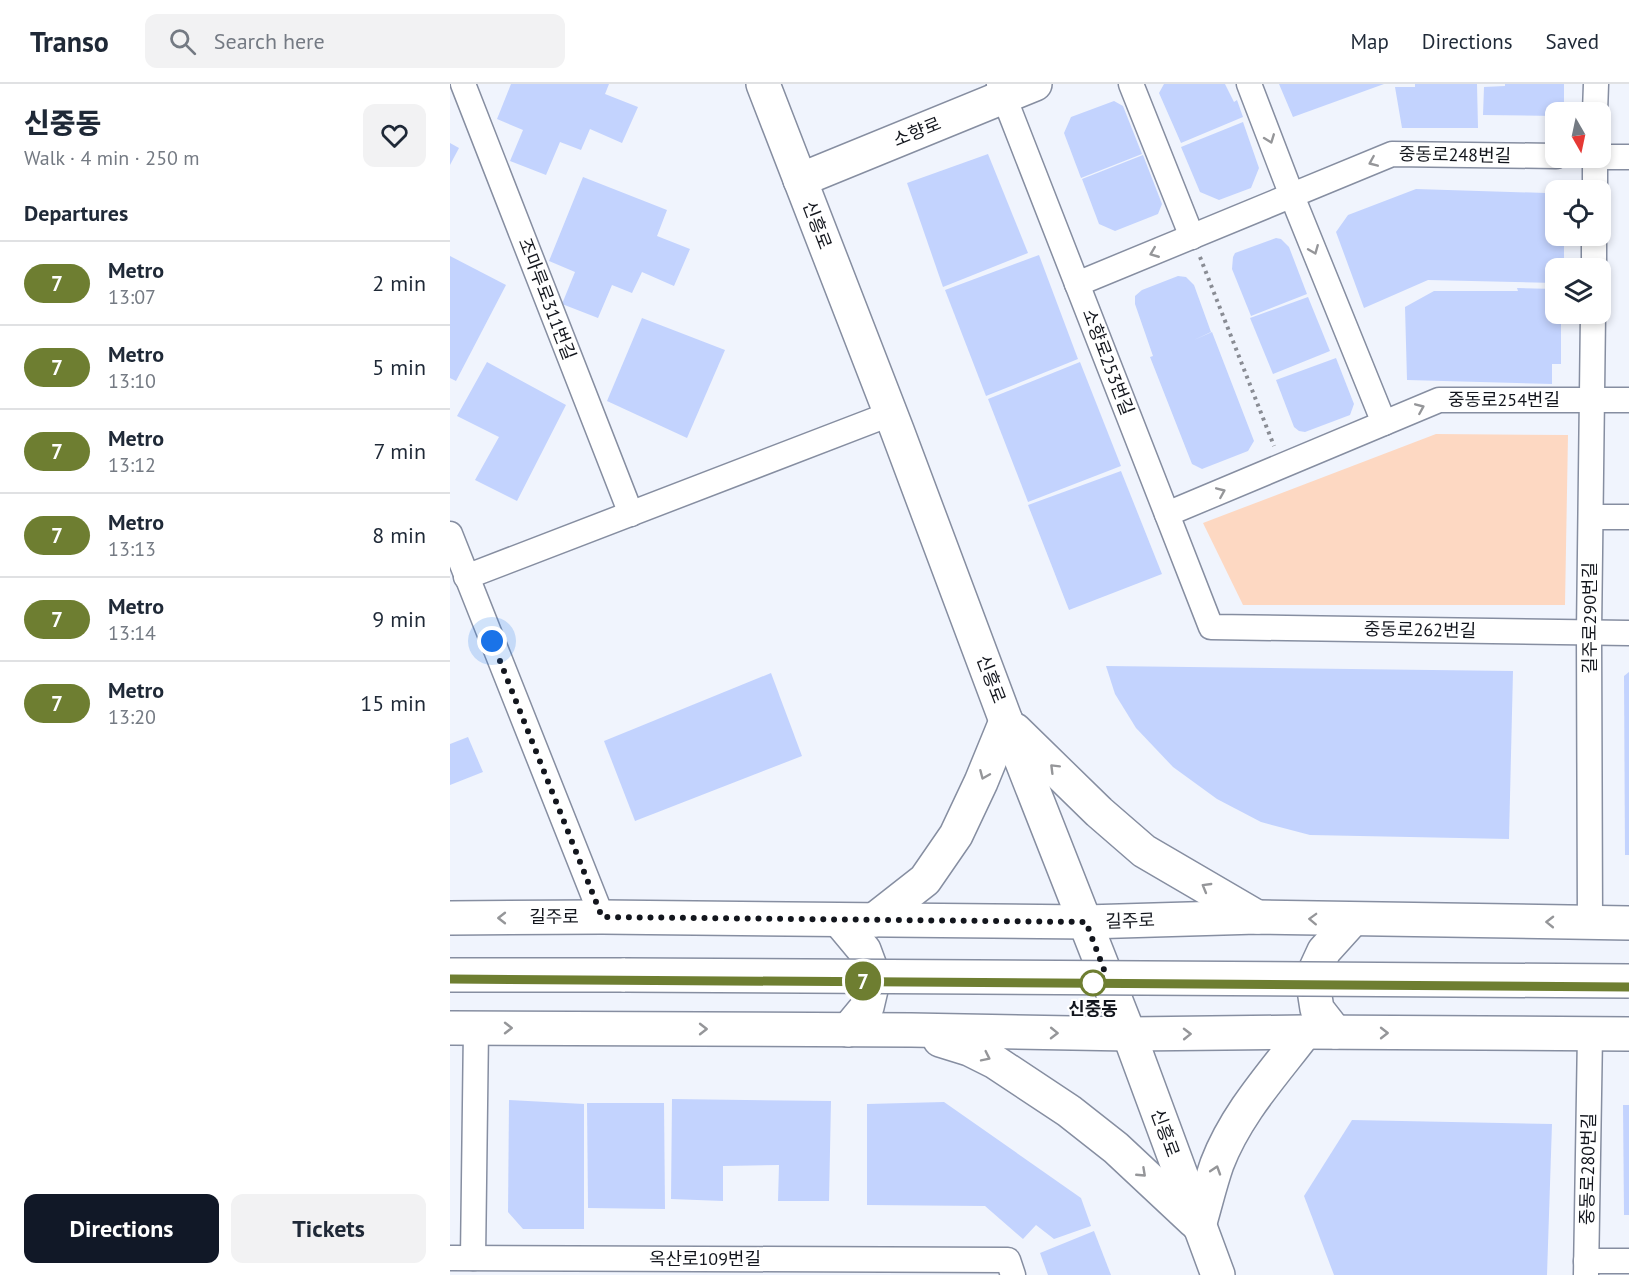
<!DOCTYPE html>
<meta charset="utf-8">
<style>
:root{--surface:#fff;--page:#f2f2f3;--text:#1f2937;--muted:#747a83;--line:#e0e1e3;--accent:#111827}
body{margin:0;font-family:"PT Sans","Noto Sans KR",sans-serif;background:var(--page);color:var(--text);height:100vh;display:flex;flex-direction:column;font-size:22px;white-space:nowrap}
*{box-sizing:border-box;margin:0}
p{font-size:20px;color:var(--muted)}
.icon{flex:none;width:33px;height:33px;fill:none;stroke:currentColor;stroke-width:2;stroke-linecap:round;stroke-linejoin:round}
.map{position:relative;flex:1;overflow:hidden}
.details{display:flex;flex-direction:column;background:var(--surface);width:450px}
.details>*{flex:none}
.badge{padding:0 12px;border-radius:20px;font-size:21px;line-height:39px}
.needle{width:39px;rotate:171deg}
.fabs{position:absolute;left:1095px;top:18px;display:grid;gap:12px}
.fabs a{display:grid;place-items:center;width:66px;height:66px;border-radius:12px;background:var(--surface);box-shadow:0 3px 9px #0003;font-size:30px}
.you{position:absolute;width:30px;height:30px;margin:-15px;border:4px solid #fff;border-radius:50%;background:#1a73e8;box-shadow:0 0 0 9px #1a73e833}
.map>.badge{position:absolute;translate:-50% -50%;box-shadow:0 0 0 3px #fff}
h2{padding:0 24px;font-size:22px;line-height:54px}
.round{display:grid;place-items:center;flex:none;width:63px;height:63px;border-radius:12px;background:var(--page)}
.head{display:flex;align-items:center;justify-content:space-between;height:102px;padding:0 24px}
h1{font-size:28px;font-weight:800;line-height:45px}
.cta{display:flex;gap:12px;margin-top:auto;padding:12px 24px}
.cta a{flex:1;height:69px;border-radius:12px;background:var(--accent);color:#fff;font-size:24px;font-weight:800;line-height:69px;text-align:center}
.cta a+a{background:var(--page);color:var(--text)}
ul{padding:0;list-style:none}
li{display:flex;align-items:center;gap:18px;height:84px;padding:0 24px;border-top:2px solid var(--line)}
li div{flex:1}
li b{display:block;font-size:22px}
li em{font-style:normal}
li .badge{min-width:66px;font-weight:700;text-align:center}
header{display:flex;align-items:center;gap:36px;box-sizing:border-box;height:84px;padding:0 30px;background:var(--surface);border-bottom:2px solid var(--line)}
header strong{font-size:28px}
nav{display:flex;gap:33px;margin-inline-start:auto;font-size:21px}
.search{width:420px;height:54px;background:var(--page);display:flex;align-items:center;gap:15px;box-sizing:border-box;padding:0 21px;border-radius:12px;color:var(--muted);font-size:22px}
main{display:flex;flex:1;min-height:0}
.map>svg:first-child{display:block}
.green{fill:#fdd8c2}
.building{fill:#c3d3fe}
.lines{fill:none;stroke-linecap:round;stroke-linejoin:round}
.street-casing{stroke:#868ea1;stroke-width:27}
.secondary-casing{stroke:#868ea1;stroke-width:36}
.path{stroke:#898c94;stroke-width:4;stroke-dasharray:3 4.5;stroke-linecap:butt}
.street{stroke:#fff;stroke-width:24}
.secondary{stroke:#fff;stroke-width:33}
.secondary-bridge-casing{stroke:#868ea1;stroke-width:36;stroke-linecap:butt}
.secondary-bridge{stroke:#fff;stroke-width:33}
.oneway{stroke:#959699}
.line-casing{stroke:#fff;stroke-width:14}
.line{stroke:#6e7e31;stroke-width:9}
.walk{stroke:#13161d;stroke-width:6;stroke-dasharray:0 10.8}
.stop-dot{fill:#fff;stroke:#6e7e31;stroke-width:3}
.labels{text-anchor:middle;stroke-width:4.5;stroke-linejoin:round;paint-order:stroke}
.street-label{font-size:18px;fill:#13161d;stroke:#fff}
.stop-label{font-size:18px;font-weight:bold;fill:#13161d;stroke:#fff}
</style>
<header>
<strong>Transo</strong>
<div class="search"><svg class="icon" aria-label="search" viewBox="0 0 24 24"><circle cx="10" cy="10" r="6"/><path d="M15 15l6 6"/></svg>Search here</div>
<nav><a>Map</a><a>Directions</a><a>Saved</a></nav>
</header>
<main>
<section class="details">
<div class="head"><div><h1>신중동</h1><p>Walk · 4 min · 250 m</p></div><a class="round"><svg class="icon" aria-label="heart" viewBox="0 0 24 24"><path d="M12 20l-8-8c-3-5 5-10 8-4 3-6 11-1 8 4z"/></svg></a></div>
<h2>Departures</h2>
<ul>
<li><span class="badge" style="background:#6e7e31;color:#fff">7</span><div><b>Metro</b><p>13:07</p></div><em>2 min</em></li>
<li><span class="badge" style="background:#6e7e31;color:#fff">7</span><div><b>Metro</b><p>13:10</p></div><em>5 min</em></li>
<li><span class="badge" style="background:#6e7e31;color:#fff">7</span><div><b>Metro</b><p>13:12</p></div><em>7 min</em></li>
<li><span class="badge" style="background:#6e7e31;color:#fff">7</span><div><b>Metro</b><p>13:13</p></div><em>8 min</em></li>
<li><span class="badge" style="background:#6e7e31;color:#fff">7</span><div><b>Metro</b><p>13:14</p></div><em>9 min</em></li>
<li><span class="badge" style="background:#6e7e31;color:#fff">7</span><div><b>Metro</b><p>13:20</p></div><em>15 min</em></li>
</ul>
<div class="cta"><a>Directions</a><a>Tickets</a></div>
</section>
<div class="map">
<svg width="1179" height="1191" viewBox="0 0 1179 1191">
<rect width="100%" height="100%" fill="#f0f4fd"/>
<path class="green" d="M986,350L1118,351L1115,521H793L753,439Z"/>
<g class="building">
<path d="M61,0H159L155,10L188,23L172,59L140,45L131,66L110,58L96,91L60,77L73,46L47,35Z"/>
<path d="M714,0H775L784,18L787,16L793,33L731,59L709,9Z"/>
<path d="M829,0H934L843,33Z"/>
<path d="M965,0H1027L1028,44H952L945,3H965Z"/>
<path d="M1055,0H1114V24L1110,28H1106V32L1033,31L1034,3L1055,2Z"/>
<path d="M664,17L673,22L692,70L631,94L614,49L621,33Z"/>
<path d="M793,38L809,84L801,104L769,116L750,108L731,63Z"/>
<path d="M0,59L9,64L0,81Z"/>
<path d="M538,70L578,169L493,203L457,99Z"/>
<path d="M693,71L712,120L708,130L665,147L649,140L632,95Z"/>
<path d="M133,93L217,126L207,152L240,165L224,202L192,188L182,209L162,201L148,234L112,220L125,188L99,177Z"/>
<path d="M966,105L1096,109L1106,116V152H1114V184H1106V199L978,196L914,224L886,148L898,131Z"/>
<path d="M826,154L831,155L839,163L857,210L801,232L782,185L783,173L785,169Z"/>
<path d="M589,171L628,275L536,312L495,206Z"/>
<path d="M0,172L56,201L6,297L0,294Z"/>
<path d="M728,192L736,193L744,201L761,248L744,256L762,248L804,357L798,367L752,385L742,380L700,273L703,272L685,220V212L692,206Z"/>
<path d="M1067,204L1106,205V230H1111V280H1102V300L957,296L955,223L984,207H1068Z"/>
<path d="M858,213L880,267L823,290L800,234Z"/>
<path d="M192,234L275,266L237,354L157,317Z"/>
<path d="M886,274L904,320L900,331L855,348L849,347L844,343L826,296Z"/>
<path d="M37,278L116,321L67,417L25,396L49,353L7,332Z"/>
<path d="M630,278L671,382L578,418L538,315Z"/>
<path d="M671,387L712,490L619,526L578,421Z"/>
<path d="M656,582L1063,587L1059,755L860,751L811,738L767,715L723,683L686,644L665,610Z"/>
<path d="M1179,588V771H1175L1174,592Z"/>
<path d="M321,589L352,672L185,737L154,657Z"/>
<path d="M18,653L33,688L0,701V660Z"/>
<path d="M222,1015L381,1017L379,1117H328L329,1081L273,1082V1117L221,1115Z"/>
<path d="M59,1016L134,1020V1145H73L58,1128Z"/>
<path d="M494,1018L631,1114L641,1142L604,1155L586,1141L573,1155L535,1122L417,1121V1020Z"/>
<path d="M137,1019H214L215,1125L138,1124Z"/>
<path d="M1173,1021H1179V1131H1174Z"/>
<path d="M902,1036L1102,1040L1097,1191H884L854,1112Z"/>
<path d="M644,1147L661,1191H598L590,1169Z"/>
</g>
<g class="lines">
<defs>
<g id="street">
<path d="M13,0L181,430"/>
<path d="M549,0L761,543L1179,549"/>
<path d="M681,0L742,153"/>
<path d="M799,0L842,112L934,339"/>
<path d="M1145,28L1146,0"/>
<path d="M1150,73H1179"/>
<path d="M1145,106V74"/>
<path d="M1144,184V152"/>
<path d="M627,200L942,70L1106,72"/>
<path d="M717,430L989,316H1179"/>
<path d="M1141,433H1179"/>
<path d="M0,450L152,833"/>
<path d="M16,493L440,330"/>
<path d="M1140,839L1139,549L1143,230"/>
<path d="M0,1174L558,1176L563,1191"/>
<path d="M23,1174L26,944"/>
<path d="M1136,1177H1179"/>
<path d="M1136,1191L1140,950"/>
</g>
<g id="secondary">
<path d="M313,0L447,346L556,637L679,950L768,1191"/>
<path d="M350,96L585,0"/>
<path d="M565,646L649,728L694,767L807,833"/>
<path d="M0,834L152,833L636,838L807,833L1179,839"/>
<path d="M389,836L414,866L424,893L417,923L398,946"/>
<path d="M424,836L475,796L506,751L531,698L556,637"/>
<path d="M0,891H175"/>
<path d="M0,944L461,946L679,950L855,948L1179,950"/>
<path d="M885,948L867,925L862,893L874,867L902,836"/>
<path d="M490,956L519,965L545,978L619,1027L666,1064L744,1137"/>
<path d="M749,1142C755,1122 760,1100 767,1080C786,1030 823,990 855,948"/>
</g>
</defs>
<use href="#street" class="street-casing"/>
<use href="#secondary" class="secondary-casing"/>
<path class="path" d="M750,173L824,362"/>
<use href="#street" class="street"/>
<use href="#secondary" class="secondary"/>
<defs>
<path id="secondary-bridge" d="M175,891L1179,897"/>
</defs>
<use href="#secondary-bridge" class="secondary-bridge-casing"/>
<use href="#secondary-bridge" class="secondary-bridge"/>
</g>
<defs><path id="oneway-chevron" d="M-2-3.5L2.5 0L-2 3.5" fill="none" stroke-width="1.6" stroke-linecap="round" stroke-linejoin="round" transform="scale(1.5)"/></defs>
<g class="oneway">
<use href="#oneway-chevron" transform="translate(820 55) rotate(69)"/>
<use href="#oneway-chevron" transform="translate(923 78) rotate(157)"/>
<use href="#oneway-chevron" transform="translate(864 166) rotate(68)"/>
<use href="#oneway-chevron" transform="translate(704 169) rotate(158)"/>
<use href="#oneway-chevron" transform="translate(970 324) rotate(-23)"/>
<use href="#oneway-chevron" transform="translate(771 408) rotate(-23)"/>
<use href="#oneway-chevron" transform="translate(604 684) rotate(-135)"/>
<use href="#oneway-chevron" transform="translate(534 691) rotate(113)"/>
<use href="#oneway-chevron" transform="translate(756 803) rotate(-150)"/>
<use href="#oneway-chevron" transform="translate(52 834) rotate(180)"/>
<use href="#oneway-chevron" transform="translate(863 835) rotate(-178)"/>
<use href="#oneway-chevron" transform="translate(1100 838) rotate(-179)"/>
<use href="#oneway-chevron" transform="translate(58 944)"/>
<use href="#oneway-chevron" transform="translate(253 945)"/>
<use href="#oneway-chevron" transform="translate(604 949) rotate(1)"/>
<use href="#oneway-chevron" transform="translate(934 949)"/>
<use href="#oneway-chevron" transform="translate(737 950) rotate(-1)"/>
<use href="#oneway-chevron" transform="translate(536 973) rotate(26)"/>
<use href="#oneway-chevron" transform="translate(766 1086) rotate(-72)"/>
<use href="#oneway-chevron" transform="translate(692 1089) rotate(43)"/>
</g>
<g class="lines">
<defs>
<path id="line" d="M0,895L1179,903"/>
</defs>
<use href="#line" class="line-casing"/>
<use href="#line" class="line"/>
<path class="walk" d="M42,557L152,833L636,838L656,891L643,899"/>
</g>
<circle class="stop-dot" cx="643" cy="899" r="12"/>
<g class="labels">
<g class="street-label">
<text transform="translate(467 48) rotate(-22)" y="6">소향로</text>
<text transform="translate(1005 71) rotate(1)" y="6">중동로248번길</text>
<text transform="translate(367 141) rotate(69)" y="6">신흥로</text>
<text transform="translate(97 215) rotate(69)" y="6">조마루로311번길</text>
<text transform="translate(658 278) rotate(69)" y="6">소향로253번길</text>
<text x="1054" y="322">중동로254번길</text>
<text transform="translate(1140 534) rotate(-90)" y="6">길주로290번길</text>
<text transform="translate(970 546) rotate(1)" y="6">중동로262번길</text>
<text transform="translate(541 595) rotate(69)" y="6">신흥로</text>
<text x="104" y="839">길주로</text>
<text transform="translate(680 837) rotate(-2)" y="6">길주로</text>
<text transform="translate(715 1049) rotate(70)" y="6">신흥로</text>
<text transform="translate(1138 1085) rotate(-89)" y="6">중동로280번길</text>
<text x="255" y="1181">옥산로109번길</text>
</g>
<g class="stop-label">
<text x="643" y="931">신중동</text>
</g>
</g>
</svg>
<div class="fabs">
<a><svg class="needle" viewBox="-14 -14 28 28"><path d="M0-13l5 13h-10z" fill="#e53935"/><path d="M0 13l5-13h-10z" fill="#747a83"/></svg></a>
<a><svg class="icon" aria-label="locate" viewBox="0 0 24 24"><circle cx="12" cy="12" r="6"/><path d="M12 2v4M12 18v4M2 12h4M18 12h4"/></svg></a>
<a><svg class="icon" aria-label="layers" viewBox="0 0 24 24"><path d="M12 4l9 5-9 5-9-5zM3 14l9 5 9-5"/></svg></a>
</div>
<div class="you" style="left:42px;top:557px"></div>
<b class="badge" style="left:413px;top:897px;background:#6e7e31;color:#fff">7</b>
</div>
</main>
